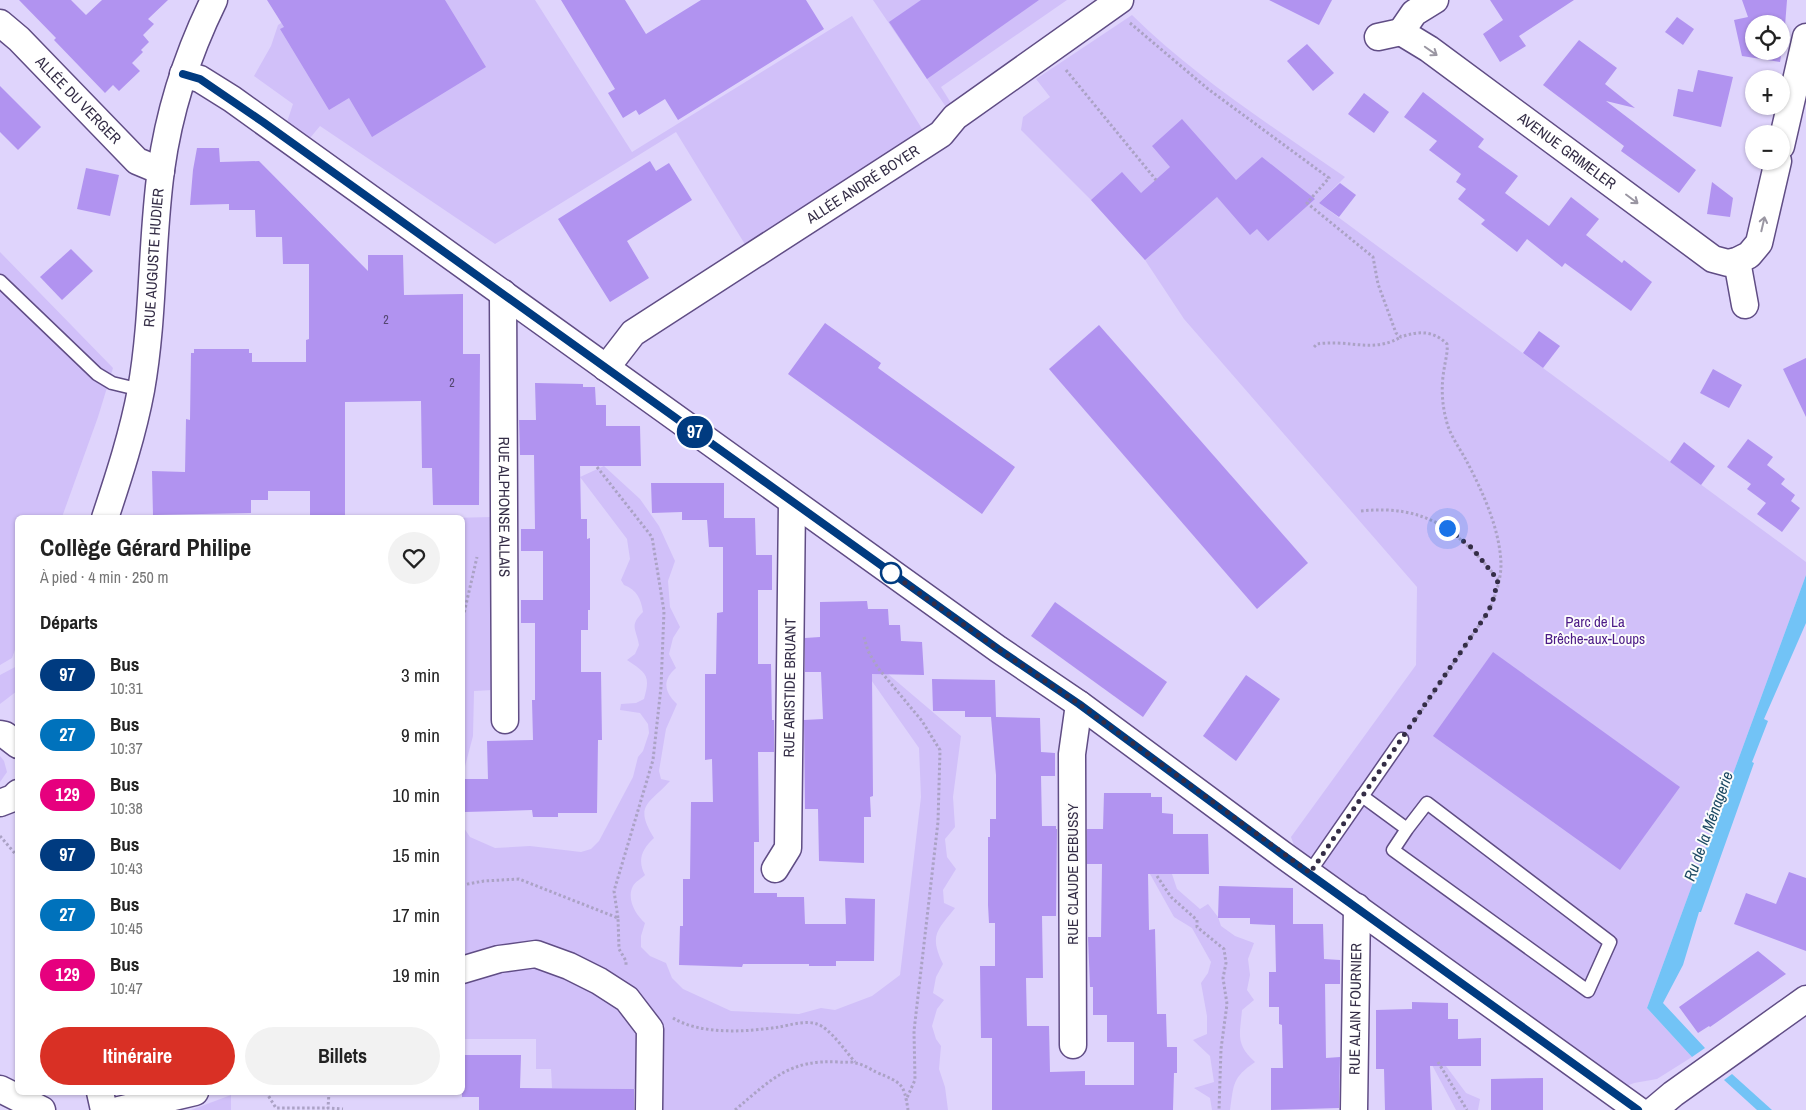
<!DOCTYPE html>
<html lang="fr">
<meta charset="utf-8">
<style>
:root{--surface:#fff;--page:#f2f2f2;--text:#222;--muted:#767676;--accent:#d93025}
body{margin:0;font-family:"Archivo Narrow",sans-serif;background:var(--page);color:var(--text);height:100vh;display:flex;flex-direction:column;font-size:19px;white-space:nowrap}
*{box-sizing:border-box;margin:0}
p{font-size:16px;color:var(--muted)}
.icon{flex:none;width:28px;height:28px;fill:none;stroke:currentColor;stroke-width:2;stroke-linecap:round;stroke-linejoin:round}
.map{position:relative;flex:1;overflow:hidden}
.sheet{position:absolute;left:15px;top:515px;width:450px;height:580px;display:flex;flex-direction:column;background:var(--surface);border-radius:8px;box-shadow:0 1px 4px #0004}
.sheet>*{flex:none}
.badge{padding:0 10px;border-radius:16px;font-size:18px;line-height:32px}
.controls{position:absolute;left:1745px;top:15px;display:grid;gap:10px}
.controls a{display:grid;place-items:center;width:45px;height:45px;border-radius:50%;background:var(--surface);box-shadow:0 1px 4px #0004;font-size:25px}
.you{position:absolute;width:25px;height:25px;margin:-12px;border:4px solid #fff;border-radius:50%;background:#1a73e8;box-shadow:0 0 0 8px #1a73e833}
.map>.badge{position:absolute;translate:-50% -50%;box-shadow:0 0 0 2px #fff}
h2{padding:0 25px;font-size:19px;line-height:45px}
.round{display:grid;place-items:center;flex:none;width:52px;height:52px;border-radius:26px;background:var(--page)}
.headline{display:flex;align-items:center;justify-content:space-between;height:85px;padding:0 25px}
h1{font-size:24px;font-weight:700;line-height:38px}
.action{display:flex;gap:10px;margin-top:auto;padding:10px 25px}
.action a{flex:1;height:58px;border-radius:30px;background:var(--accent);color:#fff;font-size:20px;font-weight:700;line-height:58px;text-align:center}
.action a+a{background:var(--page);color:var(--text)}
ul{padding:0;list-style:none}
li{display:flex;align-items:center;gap:15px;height:60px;padding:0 25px}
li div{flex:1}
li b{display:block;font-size:19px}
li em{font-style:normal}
li .badge{min-width:55px;font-weight:700;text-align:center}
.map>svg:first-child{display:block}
.green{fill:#d1c0f9}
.water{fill:#72c3f6}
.building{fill:#b193f0;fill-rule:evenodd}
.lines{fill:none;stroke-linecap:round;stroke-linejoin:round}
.lane-casing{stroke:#604d85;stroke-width:15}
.street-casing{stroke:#604d85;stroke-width:29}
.path{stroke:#aba2c5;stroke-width:3;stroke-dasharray:2.5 2.5;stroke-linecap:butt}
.lane{stroke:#fff;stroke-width:12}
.street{stroke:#fff;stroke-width:26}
.oneway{stroke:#9a96a2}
.line-casing{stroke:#fff;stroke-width:11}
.line{stroke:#003b80;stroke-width:8}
.walk{stroke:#342d46;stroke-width:5;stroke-dasharray:0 9}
.stop-dot{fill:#fff;stroke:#003b80;stroke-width:2.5}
.labels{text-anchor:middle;stroke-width:4;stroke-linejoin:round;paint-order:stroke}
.number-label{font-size:12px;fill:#534670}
.street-label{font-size:15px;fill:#342d46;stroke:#fcfcfc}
.park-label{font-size:15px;fill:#4c1b87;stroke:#fcfcfc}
.water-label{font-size:16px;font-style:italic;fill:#1d4a64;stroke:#fcfcfc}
</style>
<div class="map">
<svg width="1806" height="1110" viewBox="0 0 1806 1110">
<rect width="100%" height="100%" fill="#dfd4fc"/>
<g class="green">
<path d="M317,0H535L632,152L852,16L924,132L746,246L676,132L495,244L320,126L310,138L287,122L293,104L254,76L271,46L278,25Z"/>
<path d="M873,0H1067L941,87L951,103L946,107Z"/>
<path d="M1132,15C1196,78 1272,126 1345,177L1319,203L1806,562V575L1647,1008L1692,1057L1657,1079L1634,1083L1612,1092L1299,859L1291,837L1416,665L1417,587L1184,319L1145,260L1091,200L1021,130L1023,117L1050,97L1036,79Z"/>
<path d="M0,252L113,368L98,417L62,517L18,518L17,644L12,658L0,665Z"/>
<path d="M604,466L640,499L659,526L675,561L668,581L670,607L680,627L673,638L669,654L676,668C662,680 664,692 677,704L666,729L659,771L661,779L670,781C648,805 634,805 654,838C642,849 637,860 645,875C642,878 635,882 633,886C626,899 636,915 645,923L641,936V947L650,956L666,963L672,978L683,989L731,1011L799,1014L821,1008L835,1010L872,996L900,975L921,797L919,748L850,650L888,674L961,736L953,797L955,827L945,839L947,857L956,869L943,890L944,903L955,908C937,931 929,935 943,964L936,977L933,993L944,1000L937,1009L932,1026L936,1039L941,1046L939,1069L945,1087L948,1110H648L641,1089L552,1088L551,1069H536V1039H463L462,825L470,837L495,848L530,846L581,852L591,849L599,841L633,777L638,757L643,751L649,733L648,724L640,713L620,710L621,704L636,703L644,699C651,675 646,673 627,660L635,654L639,645C636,628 629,626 643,612C641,599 637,590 624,585L621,580L630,559L627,539L580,477Z"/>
<path d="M491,517L493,690L474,691L473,736L463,774L462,518H451Z"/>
<path d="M17,666V691L0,704V675Z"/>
<path d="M0,756L4,761L7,772L0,782Z"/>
<path d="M1165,853L1177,889L1200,909L1208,904L1218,917L1221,926L1235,936L1254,943L1248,959L1250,975L1247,990L1254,1000L1242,1010C1240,1034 1235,1044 1255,1062C1232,1078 1234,1084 1230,1110H1212L1210,1098L1194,1088L1214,1082L1210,1056L1193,1040L1207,1034V1016L1201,983L1208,973L1211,962L1192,928L1174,917L1150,874Z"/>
<path d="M1438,1062L1446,1066L1466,1093L1480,1099L1478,1110H1456L1431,1063Z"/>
<path d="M231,1095V1110H191Z"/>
</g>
<g class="water">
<path d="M1806,575V623L1764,719L1768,721L1754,757L1752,762L1754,763L1701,912H1699L1683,965L1663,1003L1705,1048L1692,1057L1647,1008Z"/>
<path d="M1732,1074L1772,1110H1757L1724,1080Z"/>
</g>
<g class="building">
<path d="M19,0H71L86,15L102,0H168L148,19L154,24L143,35L149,42L141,50L143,52L132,63L140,71L119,91L113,85L105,93L54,40L56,38Z"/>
<path d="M267,0H445L486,67L372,137L349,98L329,110L280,29L284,27Z"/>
<path d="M561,0H625L646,34L701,0H806L824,29L678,120L665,99L639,115L636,110L623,118L608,93L615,89Z"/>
<path d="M921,0H1039L927,79L889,22Z"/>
<path d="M1269,0H1332L1319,25Z"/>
<path d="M1490,0H1574L1519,36L1526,46L1500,62L1483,34L1503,20Z"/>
<path d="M1742,0H1787L1784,39L1780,62L1742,56L1734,20L1748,17ZM1754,24H1781V51H1754Z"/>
<path d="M1677,17L1694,29L1683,45L1665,32Z"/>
<path d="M1579,40L1617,68L1605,84L1635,108L1606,101L1696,170L1679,193L1621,151L1624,146L1543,85Z"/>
<path d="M1307,44L1334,73L1313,91L1287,61Z"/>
<path d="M1698,70L1733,77L1721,127L1673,116L1678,89L1693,92Z"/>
<path d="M0,86L41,127L18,150L0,132Z"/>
<path d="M1423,92L1484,139L1478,147L1518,176L1505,193L1549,226L1571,197L1599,219L1586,235L1622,263L1624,260L1652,282L1631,311L1565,263L1562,267L1527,239L1517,252L1481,224L1485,220L1458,199L1466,189L1456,182L1461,174L1429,150L1437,141L1404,117Z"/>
<path d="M1364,93L1389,112L1374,133L1348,114Z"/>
<path d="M1182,119L1236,180L1262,157L1315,199L1268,241L1257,229L1250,235L1217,197L1145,260L1091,200L1122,172L1141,193L1170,167L1152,146Z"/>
<path d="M197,148H219L220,162L259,161L368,271V255H403L404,295L463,294V354H480L479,505H433L432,468H422L421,401L345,402V516L310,517V491H268V500H251V513L153,515L152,471L185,472L186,419L190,420L191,353H194V349H249V353H252V362H306V340L309,339V264H283L282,237H256L255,210H229V204L190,205L193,170Z"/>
<path d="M650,161L656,171L669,163L692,200L627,241L649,278L610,302L558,219Z"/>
<path d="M86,168L119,175L110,216L77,209Z"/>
<path d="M1712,182L1733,198L1730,217L1707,214Z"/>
<path d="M1340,183L1356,195L1339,217L1319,203Z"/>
<path d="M71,249L93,271L62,300L40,277Z"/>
<path d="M825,323L881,363L878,368L1015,467L982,514L788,374Z"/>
<path d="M1099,325L1308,563L1257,609L1049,369Z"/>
<path d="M1539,331L1560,346L1543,368L1523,353Z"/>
<path d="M1806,358V417L1783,369Z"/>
<path d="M1713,369L1742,385L1729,408L1700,393Z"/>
<path d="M535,383L583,384V387H595L596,405H606V426H640L641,466H580L581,519H587V539L590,538V610H588V630H581V672H601L602,740H598L597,813H558V817H533L532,810L465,812V779H488L487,741L533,740L532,700H535V623H521V600H543V551H521V529H535L534,455H520L519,420H536Z"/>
<path d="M1748,439L1773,457L1767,465L1785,479L1781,484L1795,495L1791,501L1800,508L1782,532L1757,514L1766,503L1747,489L1751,484L1727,467Z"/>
<path d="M1684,442L1715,466L1701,485L1670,462Z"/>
<path d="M651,483H724V518H755L756,555H772V590H758V664H771L772,720H774V752H758L759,842H754V893H777V897H804L805,924H846L845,898L875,899L874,961H836V966H809V964H743L742,967L679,965L680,926H683V879H690L691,802H713L712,759L705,760V674H716L717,613L723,612V547H709L707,520H682V512L652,513Z"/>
<path d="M867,601L868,609H888L889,625H900L901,641L922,642L924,675L872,674L873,796L870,797L871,817H864V863L819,861L818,809H805L804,720L823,719L821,672H805V638L820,637V602Z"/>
<path d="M1055,602L1167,682L1143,717L1031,636Z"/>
<path d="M1493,652L1680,787L1620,870L1433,736Z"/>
<path d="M1246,675L1280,699L1236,761L1203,736Z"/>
<path d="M932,679L995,680L996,717L1040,718L1041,752L1055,753V776H1041L1042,826H1056V829H1057L1056,916H1042L1043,978H1026L1027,1026H1049L1050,1072L1085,1071V1085H1134V1042H1107V1015H1093V987H1090L1088,937H1101L1102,864H1087V829H1103L1104,793H1151V797H1162V813L1173,814V834H1208L1209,874H1148L1149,930L1155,929L1157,1014H1166L1167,1047H1177V1073H1174L1173,1110H992V1038H981L980,966H995V923H989L988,905V837H990V819H996V775L991,717H965V711H933Z"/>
<path d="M1789,872L1806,878V951L1734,924L1746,893L1776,904Z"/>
<path d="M1219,886L1293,888V924H1323L1324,959L1340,960V984H1325L1326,1058L1340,1057L1339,1108L1271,1110V1068H1283L1282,1025L1279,1024V1007H1269V972H1276L1275,925L1250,924V918H1218Z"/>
<path d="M1758,951L1786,974L1710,1027L1709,1026L1698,1033L1679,1007Z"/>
<path d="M1412,1002L1448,1003V1019H1458V1039L1481,1038V1066H1430L1432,1110H1385L1384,1069H1376V1010L1412,1009Z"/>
<path d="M462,1055H521L520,1088L634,1089V1110H479V1097H462Z"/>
<path d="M1543,1078V1110H1491V1079Z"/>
</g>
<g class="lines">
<defs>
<g id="lane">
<path d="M0,281L97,374L112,383L141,390"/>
<path d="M1362,796L1407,829L1427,803L1610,942L1588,991L1393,850L1407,829"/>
<path d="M1309,873L1402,739"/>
</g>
<g id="street">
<path id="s1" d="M1435,0L1414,13L1401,32L1429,49L1713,259L1728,263L1737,261L1749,255L1759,243L1778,161"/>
<path id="s2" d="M0,23L19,39L137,161L161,171"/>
<path d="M1378,37L1401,32"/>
<path d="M183,74L200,79L232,99L998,649L1079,704L1283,855L1638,1110"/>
<path d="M1781,146L1806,37"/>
<path d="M1737,261L1745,305"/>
<path id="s3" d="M503,293L505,720"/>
<path id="s4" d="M606,368L633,333L941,134L955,117L1120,0"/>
<path id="s5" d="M105,518C119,476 133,433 141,390C154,317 151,243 161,170C169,111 188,53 214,0"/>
<path d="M0,734L5,735L18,745"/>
<path d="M0,803L13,798L18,793"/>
<path id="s6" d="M775,869L788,848L792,502"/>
<path d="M462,970L499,959L536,954L569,966L599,981L627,999L650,1029L649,1110"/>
<path d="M1073,1045L1072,754L1079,704"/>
<path d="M0,1089L42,1110"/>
<path d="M100,1092L104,1110"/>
<path d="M119,1110L195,1092"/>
<path id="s7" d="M1354,1110L1357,907"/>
<path d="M1654,1110L1673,1094L1806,999"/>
</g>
</defs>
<use href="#lane" class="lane-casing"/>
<use href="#street" class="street-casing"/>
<g class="path">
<path d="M1130,23L1208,89L1329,178L1307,203L1373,257L1378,284L1396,333L1401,337C1418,331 1433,330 1447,344C1448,353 1445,361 1444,370C1441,386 1442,404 1446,419C1449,434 1459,447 1466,460C1482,490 1500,529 1501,564C1501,580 1495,598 1488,612L1412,725"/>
<path d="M1066,70L1156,180"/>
<path d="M1314,347L1317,344C1323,343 1330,343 1337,343C1361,344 1378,350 1401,337"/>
<path d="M597,467L652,537L664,611L661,687L653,760L614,891L618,918"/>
<path d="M1361,511C1427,504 1458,531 1498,579"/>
<path d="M462,622L477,557"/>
<path d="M864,637L868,651L878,668L922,721L940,750L938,822L914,1031L915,1080L906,1100"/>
<path d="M0,836L18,857"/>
<path d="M1157,876L1171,897L1197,920V927L1224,949L1226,963L1223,978L1227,1004L1221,1049L1219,1110"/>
<path d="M462,885L484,881L519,879L618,918L619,949L626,961V967"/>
<path d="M673,1018C701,1035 747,1032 779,1027C790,1025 806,1020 817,1024C830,1028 846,1052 855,1062"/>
<path d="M1438,1062L1467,1110"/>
<path d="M266,1092L276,1108H328"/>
<path d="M329,1092L328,1108L343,1109"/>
<path d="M735,1110C772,1079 789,1059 840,1062C845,1063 851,1061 855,1063C863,1064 870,1069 876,1072C901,1083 904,1082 908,1110"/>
</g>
<use href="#lane" class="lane"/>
<use href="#street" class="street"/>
</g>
<defs><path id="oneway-shaft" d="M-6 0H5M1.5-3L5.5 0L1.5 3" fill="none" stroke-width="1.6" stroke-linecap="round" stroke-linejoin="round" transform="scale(1.25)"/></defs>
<g class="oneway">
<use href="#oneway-shaft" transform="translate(1431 51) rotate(35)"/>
<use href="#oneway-shaft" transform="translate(1632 199) rotate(37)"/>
<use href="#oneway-shaft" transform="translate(1763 224) rotate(-77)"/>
</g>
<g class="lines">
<defs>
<path id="line" d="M183,74L200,79L263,122L998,649L1079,704L1283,855L1638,1110"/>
</defs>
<use href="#line" class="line-casing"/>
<use href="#line" class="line"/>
<path class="walk" d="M891,573L887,570L998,649L1079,704L1310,873L1488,612L1493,600L1498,580L1472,548L1447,528"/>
</g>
<circle class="stop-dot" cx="891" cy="573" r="10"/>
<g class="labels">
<g class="number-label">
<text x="386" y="324">2</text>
<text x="452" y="387">2</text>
</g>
<g class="street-label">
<text dy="5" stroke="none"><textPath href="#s2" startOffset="110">ALLÉE DU VERGER</textPath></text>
<text dy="5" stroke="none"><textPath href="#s1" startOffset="252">AVENUE GRIMELER</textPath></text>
<text dy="5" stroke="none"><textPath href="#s4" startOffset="318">ALLÉE ANDRÉ BOYER</textPath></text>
<text dy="5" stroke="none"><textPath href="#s5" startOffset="266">RUE AUGUSTE HUDIER</textPath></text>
<text dy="5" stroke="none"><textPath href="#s3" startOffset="214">RUE ALPHONSE ALLAIS</textPath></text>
<text dy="5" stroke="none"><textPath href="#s6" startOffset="185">RUE ARISTIDE BRUANT</textPath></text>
<text transform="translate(1073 874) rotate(-90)" y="5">RUE CLAUDE DEBUSSY</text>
<text dy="5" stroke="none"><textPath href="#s7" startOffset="101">RUE ALAIN FOURNIER</textPath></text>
</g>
<g class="park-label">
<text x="1595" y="627">Parc de La<tspan x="1595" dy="17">Brêche-aux-Loups</tspan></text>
</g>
<g class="water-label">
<text transform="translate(1708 826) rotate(-70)" y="6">Ru de la Ménagerie</text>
</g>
</g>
</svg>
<div class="controls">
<a><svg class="icon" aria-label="locate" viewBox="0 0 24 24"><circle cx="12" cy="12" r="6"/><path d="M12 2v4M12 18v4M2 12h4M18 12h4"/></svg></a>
<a>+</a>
<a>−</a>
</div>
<div class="you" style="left:1447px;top:528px"></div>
<b class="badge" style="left:695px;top:432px;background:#003b80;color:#fff">97</b>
<section class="sheet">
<div class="headline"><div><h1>Collège Gérard Philipe</h1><p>À pied · 4 min · 250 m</p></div><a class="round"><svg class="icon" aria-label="heart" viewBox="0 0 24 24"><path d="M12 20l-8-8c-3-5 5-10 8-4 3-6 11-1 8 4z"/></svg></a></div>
<h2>Départs</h2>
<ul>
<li><span class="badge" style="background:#003b80;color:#fff">97</span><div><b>Bus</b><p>10:31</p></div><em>3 min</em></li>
<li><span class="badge" style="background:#0072bc;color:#fff">27</span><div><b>Bus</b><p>10:37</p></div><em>9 min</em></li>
<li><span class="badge" style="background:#e6007e;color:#fff">129</span><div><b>Bus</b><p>10:38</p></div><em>10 min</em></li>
<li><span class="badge" style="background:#003b80;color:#fff">97</span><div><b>Bus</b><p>10:43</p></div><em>15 min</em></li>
<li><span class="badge" style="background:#0072bc;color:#fff">27</span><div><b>Bus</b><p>10:45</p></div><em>17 min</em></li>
<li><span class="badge" style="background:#e6007e;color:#fff">129</span><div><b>Bus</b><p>10:47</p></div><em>19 min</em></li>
</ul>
<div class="action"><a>Itinéraire</a><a>Billets</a></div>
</section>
</div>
